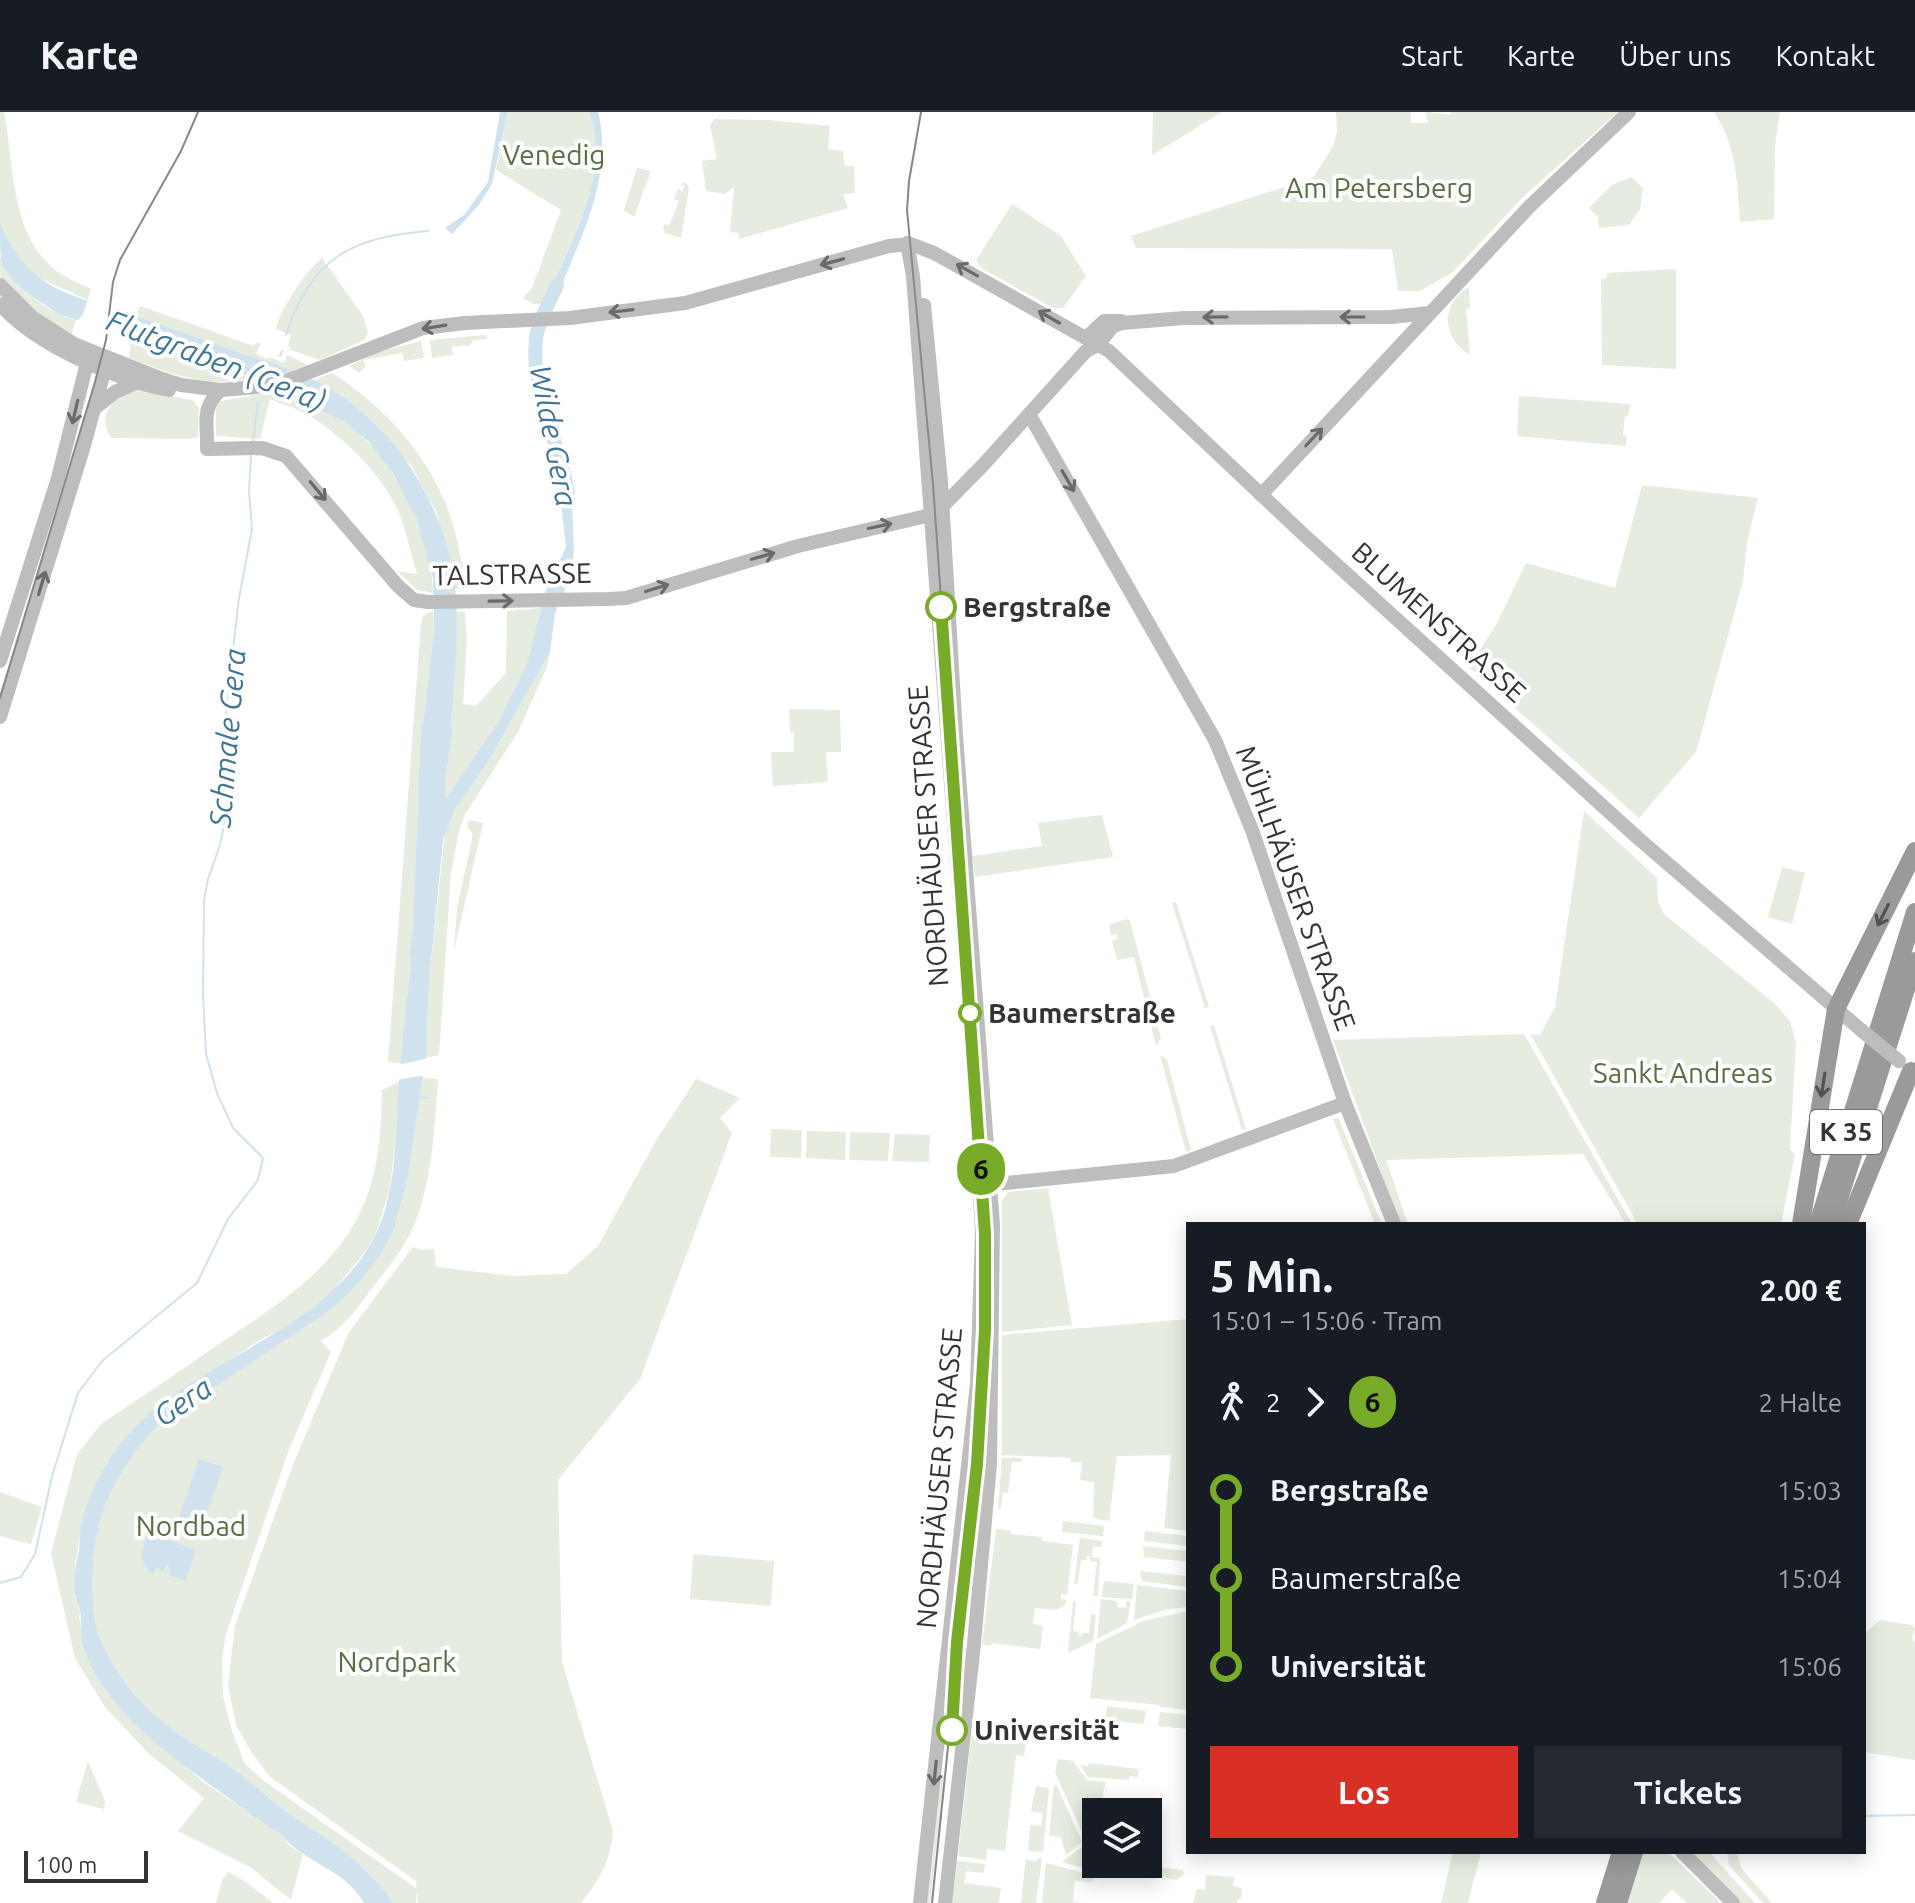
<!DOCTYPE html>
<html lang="de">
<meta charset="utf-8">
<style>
:root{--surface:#171b24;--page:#242831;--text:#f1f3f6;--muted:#9ea1a6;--line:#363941;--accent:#d93025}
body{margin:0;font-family:Ubuntu,sans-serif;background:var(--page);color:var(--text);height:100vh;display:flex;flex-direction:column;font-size:30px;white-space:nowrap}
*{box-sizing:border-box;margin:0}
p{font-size:26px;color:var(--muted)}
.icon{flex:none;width:44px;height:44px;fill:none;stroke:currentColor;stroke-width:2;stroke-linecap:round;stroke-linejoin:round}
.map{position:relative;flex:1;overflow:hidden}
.drawer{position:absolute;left:1186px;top:1110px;width:680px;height:632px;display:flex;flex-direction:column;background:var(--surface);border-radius:0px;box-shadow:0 4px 20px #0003}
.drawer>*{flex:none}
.badge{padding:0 16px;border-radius:26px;font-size:28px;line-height:52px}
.controls{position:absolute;left:1082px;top:1686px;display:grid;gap:16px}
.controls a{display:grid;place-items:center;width:80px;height:80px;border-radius:0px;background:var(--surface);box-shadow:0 4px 20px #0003;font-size:40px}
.scale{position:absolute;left:24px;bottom:20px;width:124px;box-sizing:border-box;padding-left:8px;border:4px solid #333;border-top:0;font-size:22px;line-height:28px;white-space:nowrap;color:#333;-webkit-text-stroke:6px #fff;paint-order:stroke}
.map>.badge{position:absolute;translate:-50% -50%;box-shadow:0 0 0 4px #fff}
.legs{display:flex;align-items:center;gap:12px;height:88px;padding:0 24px;font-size:26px}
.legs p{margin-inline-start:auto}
.headline{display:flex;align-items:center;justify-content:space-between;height:136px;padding:0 24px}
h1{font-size:44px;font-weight:700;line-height:60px}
.cta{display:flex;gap:16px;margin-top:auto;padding:16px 24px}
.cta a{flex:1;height:92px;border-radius:0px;background:var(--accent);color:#fff;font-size:32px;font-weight:700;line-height:92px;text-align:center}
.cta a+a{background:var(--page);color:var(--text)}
ul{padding:0 24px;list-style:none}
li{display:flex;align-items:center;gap:28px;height:88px;font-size:30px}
li i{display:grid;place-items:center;width:12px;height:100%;margin:0 10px;background:currentColor}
li i::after{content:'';width:20px;height:20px;margin:-10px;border:6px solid;border-radius:50%;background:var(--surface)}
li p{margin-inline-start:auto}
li:first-child i{background:linear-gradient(#0000 50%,currentColor 0)}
li:last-child i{background:linear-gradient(currentColor 50%,#0000 0)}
header{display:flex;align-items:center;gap:48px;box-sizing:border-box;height:112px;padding:0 40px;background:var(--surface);border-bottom:2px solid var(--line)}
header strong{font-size:38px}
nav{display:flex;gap:44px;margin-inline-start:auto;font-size:28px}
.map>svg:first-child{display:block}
.green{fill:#e6ecdf}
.water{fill:#cfe2ee}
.pier{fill:#fff}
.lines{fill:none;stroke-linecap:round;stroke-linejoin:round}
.stream{stroke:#cfe2ee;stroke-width:2}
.river{stroke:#cfe2ee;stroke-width:14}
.secondary{stroke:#bdbdbd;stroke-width:14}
.highway{stroke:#9a9a9a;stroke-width:18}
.tram{stroke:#888;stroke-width:2}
.secondary-bridge{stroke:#bdbdbd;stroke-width:14}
.oneway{stroke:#6a6a6a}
.oneway2{stroke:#525252}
.line-1-casing{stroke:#fff;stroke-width:18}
.line-1{stroke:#78ac28;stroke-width:12}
.stop-1-dot{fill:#fff;stroke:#78ac28;stroke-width:4}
.labels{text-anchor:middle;stroke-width:8;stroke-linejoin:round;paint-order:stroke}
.shield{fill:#fff;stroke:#707070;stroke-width:2}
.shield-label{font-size:26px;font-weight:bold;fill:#333}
.park-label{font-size:28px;fill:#56703f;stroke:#fff}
.street-label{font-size:28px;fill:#333;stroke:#fff}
.stop-label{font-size:28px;font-weight:bold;fill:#333;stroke:#fff;text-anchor:start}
.water-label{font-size:30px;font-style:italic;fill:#3f7597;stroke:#fff}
</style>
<header>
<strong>Karte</strong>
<nav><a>Start</a><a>Karte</a><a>Über uns</a><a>Kontakt</a></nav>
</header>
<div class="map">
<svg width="1915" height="1791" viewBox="0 0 1915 1791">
<rect width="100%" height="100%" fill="#fff"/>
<g class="green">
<path d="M0,0H4C14,51 10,120 53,156C64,166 79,171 91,177L88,188L37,165L22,152L11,135L0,111Z"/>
<path d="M508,0H589C615,56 566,138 544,191L533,192L523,186L532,176L561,98L496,58Z"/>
<path d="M1153,0H1222L1152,43Z"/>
<path d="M1336,0H1411V11H1428L1426,0L1451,3V0H1618L1524,84L1453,160L1420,179H1398L1392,137L1136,136L1131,124L1313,66L1333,34L1337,20Z"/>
<path d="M1714,0H1780L1775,34L1774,107L1740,110C1737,70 1737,34 1714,0Z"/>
<path d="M714,7L768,8L830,14L828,37L843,39L845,54H854L855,81L843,82L848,96L739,127V121L730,120L734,75L725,82L706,79L702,49L717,47L710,13Z"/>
<path d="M637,56L651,59L634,105L624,98Z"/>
<path d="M1631,65L1643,76L1640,97L1629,113L1599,116L1598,105L1589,96L1612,73Z"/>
<path d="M686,70L689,76L681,126L665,121L663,116L664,112L669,114L679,89L674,87L678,77L682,79L685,74L680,72Z"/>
<path d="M1012,92L1061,124L1086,164L1063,196L1055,197L981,156L976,148Z"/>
<path d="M0,146C15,174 45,200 76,208L71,224C52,213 9,186 1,166C0,161 0,152 0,146Z"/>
<path d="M322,146L363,204L368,221L364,228L320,248L291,238L288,233L291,223L276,217C281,196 305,160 322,146Z"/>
<path d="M1676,157V257L1602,253L1601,167L1607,166V161Z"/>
<path d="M1469,175L1470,196L1466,197L1470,243C1442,227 1440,191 1469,175Z"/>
<path d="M140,194L254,234L257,230L261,232L256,242L267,247L269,245L284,251L287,243L308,253L292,259L135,204Z"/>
<path d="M486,223L487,227L473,228L470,233L452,235L453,243L432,246L430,228Z"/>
<path d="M131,229L217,258L257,267C206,275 175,264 129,246Z"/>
<path d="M421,229L424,246L404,249L402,241L364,248L365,255L359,261L349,254L382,239Z"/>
<path d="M332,261C385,295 429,343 450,403C458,427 462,452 467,476L455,477L437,401L411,353L314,268Z"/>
<path d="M141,276L194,289L199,297L198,325L190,327L111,326C99,303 107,298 122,280Z"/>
<path d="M280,279C301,289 327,298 346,311C394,345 432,423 433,481L417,478L397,459L417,462C411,443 407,422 400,403C384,364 341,321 304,301C294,295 281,292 270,287L260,327L216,324V295L220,289Z"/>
<path d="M1519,284L1631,292L1628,304H1625L1623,323L1627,324L1626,334L1517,324Z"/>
<path d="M1642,373L1758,386L1747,430L1743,469L1696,640L1639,706L1469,555L1497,511L1526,451L1615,476Z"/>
<path d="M542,496L527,551L498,610L446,688L445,670L453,615L451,614L457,500H465L467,528L463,592L476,594L506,561L507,499Z"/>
<path d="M430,500H433L434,519L423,612L421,613L413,815L409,842L411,850L401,951L388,950L421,512L423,504Z"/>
<path d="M550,540L547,555L518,620L464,704L459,720L451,760L439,943L426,946L429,869L445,720L455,697L488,650Z"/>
<path d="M789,597L840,598L841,640H826L828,670L773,674L771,640H794V620H790Z"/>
<path d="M1584,699L1657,766L1658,789L1664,802L1774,891L1790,909L1796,931L1790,1037L1795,1042L1781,1112H1638L1530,922L1540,923L1555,895Z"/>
<path d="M1102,703L1113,745L975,765L972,744L1042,734L1038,711Z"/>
<path d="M469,708L483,711L454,839L457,796L472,727V720L467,715Z"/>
<path d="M1782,755L1805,761L1792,812L1768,805Z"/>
<path d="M1176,790L1209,895L1205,896L1172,791Z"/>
<path d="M1127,807L1130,809L1161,926L1156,934L1134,845L1117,848L1112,829L1118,826L1117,822L1111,823L1109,813Z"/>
<path d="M1214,913L1246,1017L1242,1018L1210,914Z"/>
<path d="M1524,922L1632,1112H1626L1583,1042L1386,1048L1408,1112H1400L1333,928Z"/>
<path d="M1160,943L1167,948L1191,1038L1186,1040Z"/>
<path d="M423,966L438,967C434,1018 433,1072 411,1120C402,1138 389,1155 376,1171C357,1196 348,1212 321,1229L331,1240L288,1340L226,1522L222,1547L223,1584L232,1619L245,1652L264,1669L417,1777L416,1791H393C369,1753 330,1729 293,1704C273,1691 256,1673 236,1659C210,1640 180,1626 156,1604C133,1584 107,1549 98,1520C92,1500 92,1475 93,1454C95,1398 123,1348 162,1310L329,1199L393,1120L407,1070Z"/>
<path d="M696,967L740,986L720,1006L732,1021L640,1267L558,1368L562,1550L613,1719C611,1748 599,1769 581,1791H418L416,1769L269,1664L250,1638L236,1613L228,1573L235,1514L294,1350L349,1220L413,1135L422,1138L434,1137L436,1155L512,1164L566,1162L598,1134L657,1027Z"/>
<path d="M399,970L397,1020L389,1079L376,1121L368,1136L334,1178L284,1217L265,1225L166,1289L135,1316L117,1336L81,1415L75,1454V1485L80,1499L79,1504L85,1539L96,1562L117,1591L141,1616L202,1669L281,1722L290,1734L303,1742L291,1788L250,1755L178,1719L204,1686L149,1642L105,1595L75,1546L51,1441L77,1342L101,1312C141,1285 182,1258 222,1230C274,1195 330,1161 359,1103C379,1063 381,1022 382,978Z"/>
<path d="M1337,1006L1339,1007L1382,1112H1375L1333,1007Z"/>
<path d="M771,1017L802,1018L801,1046L770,1045Z"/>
<path d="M807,1019L846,1020L845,1048L806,1046Z"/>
<path d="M850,1020L890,1021L888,1049L849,1048Z"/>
<path d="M895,1022L930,1023L929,1050L892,1049Z"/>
<path d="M1048,1076L1072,1213L1002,1220V1089L1008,1080Z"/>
<path d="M1188,1207V1419L1164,1416L1171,1343L1117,1344L1109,1409L1093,1406L1094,1370L1080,1368L1082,1350H1071V1346L1002,1343V1223Z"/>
<path d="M1002,1346H1022L1021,1350H1012L1008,1381H1003L1001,1397H998Z"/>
<path d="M0,1380L42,1395L31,1432L0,1424Z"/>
<path d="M1063,1409L1104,1414L1103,1424L1062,1420Z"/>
<path d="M996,1417L1011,1419V1422L1042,1425V1429L1073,1433L1067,1482H1061V1487L1067,1488L1065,1493L1056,1498L1035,1496L1033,1512L1043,1514L1040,1537L992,1531L991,1534L982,1533Z"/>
<path d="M1145,1419L1188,1424V1434L1144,1429Z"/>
<path d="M1080,1426L1102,1429V1435H1093L1092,1445L1100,1446L1098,1484H1093L1097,1450L1090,1449V1444H1087V1448H1081L1077,1479L1078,1472L1074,1471Z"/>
<path d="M1143,1434L1187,1439L1188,1450L1144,1445Z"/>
<path d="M693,1442L774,1449L771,1494L690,1487Z"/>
<path d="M1140,1459L1188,1464V1475L1142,1469Z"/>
<path d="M1104,1469L1134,1472L1132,1487L1101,1485Z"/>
<path d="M1137,1473L1188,1479V1495L1164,1498L1134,1508Z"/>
<path d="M1101,1487L1116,1489L1118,1496L1126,1495V1489H1131L1127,1511L1097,1527Z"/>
<path d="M1073,1489L1076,1490L1073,1519L1079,1520L1078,1524H1081L1082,1521H1089L1091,1502L1096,1503L1093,1529L1068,1541Z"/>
<path d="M1188,1499V1598L1160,1595V1593L1090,1586L1096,1532L1143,1509Z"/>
<path d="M1880,1508L1912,1513L1915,1517L1912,1526L1915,1532V1648L1864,1640V1522Z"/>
<path d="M1107,1594L1146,1599L1144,1612L1105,1608Z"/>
<path d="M1160,1600L1188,1603V1617L1158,1614Z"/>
<path d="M972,1619L1027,1625L1024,1644L1016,1643L1005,1739L987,1737L986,1748L958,1744Z"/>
<path d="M1058,1647L1073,1649L1087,1668L1106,1670L1103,1681V1700H1096V1724L1086,1728L1055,1661Z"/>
<path d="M88,1649L105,1689L104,1697L76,1690Z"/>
<path d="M1089,1651L1139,1657L1138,1665L1129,1664V1668L1088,1665L1080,1653L1088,1654Z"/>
<path d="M939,1662L945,1663L930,1791H924Z"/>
<path d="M1054,1673L1057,1674L1082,1730L1066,1743L1061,1726L1052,1723L1049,1725Z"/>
<path d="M1036,1674L1049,1676L1043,1740L1028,1739L1030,1713L1041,1714L1043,1701L1031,1699Z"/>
<path d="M1084,1733L1094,1759L1062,1750Z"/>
<path d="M1453,1740H1481L1468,1791H1441Z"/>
<path d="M1639,1740H1668L1721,1791H1687L1672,1777L1659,1791H1623Z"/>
<path d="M1686,1740H1709L1755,1791H1738Z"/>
<path d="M1727,1740L1738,1743L1741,1756L1772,1791H1763L1729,1753Z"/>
<path d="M1026,1745L1028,1748L1037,1749L1038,1746H1042L1036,1791H1021Z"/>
<path d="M957,1749L985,1752L984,1761L966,1759L964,1771L1001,1776L999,1791H952Z"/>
<path d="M1046,1751L1095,1764L1092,1770L1075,1769L1073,1790L1083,1791H1042Z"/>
<path d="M1096,1752H1131L1183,1758L1184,1762L1176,1768L1153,1763L1152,1765L1100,1759Z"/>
<path d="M228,1760L246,1770L273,1791H216L222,1768Z"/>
<path d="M1206,1763L1234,1765L1233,1774L1242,1776L1241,1787H1238L1237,1791H1193L1197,1777L1205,1778Z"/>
</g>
<g class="water">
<path d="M500,0H508L492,72L479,93L452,122L445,116L464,103L488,70Z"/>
<path d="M589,0H598C615,66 578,131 554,191H544C567,138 614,57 589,0Z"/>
<path d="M0,111C29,177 63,180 126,201C165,214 202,227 241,241C265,249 291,257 314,268C391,307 445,389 455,475C460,521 454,568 451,614L453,615L445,670L446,687L498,610L527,551L546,478L566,435L558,365L570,363L571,366L574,440L570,465L555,501L550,540L488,650L455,697L443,728L429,869L426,946L407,1070L393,1120L380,1143L358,1172L329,1199L162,1310C123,1348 95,1398 93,1454C92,1474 92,1500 98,1520C107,1549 133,1584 156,1604C180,1626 210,1640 236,1659C256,1673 273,1691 293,1704C330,1729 369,1753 393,1791H364C346,1757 303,1751 281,1722C261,1711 244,1696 226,1684C174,1647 108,1601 84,1538C79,1524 82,1511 80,1497C79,1493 76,1489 76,1486C72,1469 76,1453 79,1438C80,1430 79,1422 81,1414C90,1372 117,1329 149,1302C217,1243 320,1215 369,1135C398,1088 395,1024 399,970C402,930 407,890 411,850L409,842L413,815L421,612H423L434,519L433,466L417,408L394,363L369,330L345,310L250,264L217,258L57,201C38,188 10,172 1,149C0,138 0,122 0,111Z"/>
<path d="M199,1347L223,1355L203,1413L179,1405Z"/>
<path d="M151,1419L158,1424L196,1438L185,1469L169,1463V1454L166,1452L163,1459L156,1456L153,1462L150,1461L141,1445L146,1424Z"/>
</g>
<g class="pier">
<path d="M89,184L136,200L131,220V231L75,211L83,202Z"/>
<path d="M430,946L427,963L396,968L397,953Z"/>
</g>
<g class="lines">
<g class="stream">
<path d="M286,223C310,147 351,125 428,119"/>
<path d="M280,244L282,239"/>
<path d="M253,330L258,291"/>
<path d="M419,985L430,986"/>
<path d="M0,1471L21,1465L35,1442L52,1364L78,1281L102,1249L197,1171L228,1107L258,1068L263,1046L233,1016L217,981L206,942L203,881L204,788L208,767L220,733L228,694L226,598L239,486L252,417L249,379L251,344"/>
<path d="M1864,1704L1915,1703"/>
</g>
<path class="river" d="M557,173C550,190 539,207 536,226C530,278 559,330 568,380"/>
<g class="secondary">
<path d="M907,131L913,164L976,1006L982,1122L977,1272L920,1791"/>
<path d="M0,173L33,206L74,232L162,267L181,273L221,278L258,275L289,268L423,216L465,211L570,206L685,191L889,134L911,132L934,141L1109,239L1304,423L1639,727L1861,918"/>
<path d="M0,192C35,233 117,268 169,278"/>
<path d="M924,193L941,370L956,623L993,1113L990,1352L974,1532L945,1791"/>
<path d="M1086,226L1104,209H1121"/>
<path d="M221,278C200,296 208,312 207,337L262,336L286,344L398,474L414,488L428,490L608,487L626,486L798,434L935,402L985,351L1086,239L1098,233L1113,214L1122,211L1184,206L1391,205L1430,201"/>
<path d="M95,296L115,280L138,270"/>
<path d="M1029,302L1215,628L1252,718L1345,991L1394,1112"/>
<path d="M1261,383L1529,95L1629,0"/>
<path d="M0,549L58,366L90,239"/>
<path d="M0,605L83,337L108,246"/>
<path d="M986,1073L1174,1054L1345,991"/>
<path d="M1682,1740L1733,1791"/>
</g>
<g class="highway">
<path d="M1801,1112L1836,897L1915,739"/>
<path d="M1818,1112L1915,800"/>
<path d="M1831,1112L1915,849"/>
<path d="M1848,1112L1911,959"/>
<path d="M1605,1791L1621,1740"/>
<path d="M1618,1791L1634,1740"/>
</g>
<g class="tram">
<path d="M921,0L909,69L907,98L933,372L985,1122V1218L977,1352L932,1791"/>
<path d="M0,586L95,270L106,228L113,170L120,148L181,39L198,0"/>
</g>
<path class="secondary-bridge" d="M1861,918L1899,949"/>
</g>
<defs><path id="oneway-shaft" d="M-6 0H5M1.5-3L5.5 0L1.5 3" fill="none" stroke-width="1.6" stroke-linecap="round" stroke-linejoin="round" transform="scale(2)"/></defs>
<g class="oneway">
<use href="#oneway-shaft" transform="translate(832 150) rotate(165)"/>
<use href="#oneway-shaft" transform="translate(967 158) rotate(-151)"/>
<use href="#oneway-shaft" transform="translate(621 199) rotate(173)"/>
<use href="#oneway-shaft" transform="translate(1049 205) rotate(-150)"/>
<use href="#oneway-shaft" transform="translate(1215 205) rotate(179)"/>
<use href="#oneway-shaft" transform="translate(1352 205) rotate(-180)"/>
<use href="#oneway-shaft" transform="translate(434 215) rotate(171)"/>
<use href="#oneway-shaft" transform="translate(75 300) rotate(103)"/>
<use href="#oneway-shaft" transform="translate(1314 325) rotate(-47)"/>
<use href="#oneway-shaft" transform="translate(1068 369) rotate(60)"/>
<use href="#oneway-shaft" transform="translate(318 379) rotate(50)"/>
<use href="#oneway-shaft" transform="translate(880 414) rotate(-12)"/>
<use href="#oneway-shaft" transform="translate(763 444) rotate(-16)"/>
<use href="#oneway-shaft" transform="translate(42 471) rotate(-73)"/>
<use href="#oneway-shaft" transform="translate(657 476) rotate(-17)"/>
<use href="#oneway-shaft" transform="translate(501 489) rotate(-1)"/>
<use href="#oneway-shaft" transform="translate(935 1661) rotate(96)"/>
</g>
<g class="oneway2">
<use href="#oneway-shaft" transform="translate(1883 803) rotate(117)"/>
<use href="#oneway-shaft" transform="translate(1823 973) rotate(99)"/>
</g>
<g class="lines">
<defs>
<path id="line-1" d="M941,495L985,1122V1218L977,1352L957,1530L952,1618"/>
</defs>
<use href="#line-1" class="line-1-casing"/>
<use href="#line-1" class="line-1"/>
</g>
<g class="stop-1-dot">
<circle cx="941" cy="495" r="14"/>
<circle cx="970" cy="901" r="10"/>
<circle cx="952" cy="1618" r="14"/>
</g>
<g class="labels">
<rect class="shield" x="1810" y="998" width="72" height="44" rx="6"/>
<g class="shield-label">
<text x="1846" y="1029">K 35</text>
</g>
<g class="park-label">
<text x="554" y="53">Venedig</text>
<text x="1379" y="86">Am Petersberg</text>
<text x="1683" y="971">Sankt Andreas</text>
<text x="191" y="1424">Nordbad</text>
<text x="397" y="1560">Nordpark</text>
</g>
<g class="street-label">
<text transform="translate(512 462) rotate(-1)" y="10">TALSTRASSE</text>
<text transform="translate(1439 510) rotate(42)" y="10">BLUMENSTRASSE</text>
<text transform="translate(928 724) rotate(-94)" y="10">NORDHÄUSER STRASSE</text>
<text transform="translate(1296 776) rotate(70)" y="10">MÜHLHÄUSER STRASSE</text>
<text transform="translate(939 1366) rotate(-85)" y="10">NORDHÄUSER STRASSE</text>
</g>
<g class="stop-label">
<text x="963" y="505">Bergstraße</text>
<text x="988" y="911">Baumerstraße</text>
<text x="974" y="1628">Universität</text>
</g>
<g class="water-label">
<text transform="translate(216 249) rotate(21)" y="10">Flutgraben (Gera)</text>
<text transform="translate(553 324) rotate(79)" y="10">Wilde Gera</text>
<text transform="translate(228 626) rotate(-85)" y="10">Schmale Gera</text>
<text transform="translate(183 1290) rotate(-34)" y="10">Gera</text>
</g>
</g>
</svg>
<div class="controls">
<a><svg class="icon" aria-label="layers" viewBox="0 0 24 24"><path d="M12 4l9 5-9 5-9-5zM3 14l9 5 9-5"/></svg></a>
</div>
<div class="scale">100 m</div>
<b class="badge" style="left:981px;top:1057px;background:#78ac28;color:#111">6</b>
<section class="drawer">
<div class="headline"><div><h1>5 Min.</h1><p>15:01 – 15:06 · Tram</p></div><b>2.00 €</b></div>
<div class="legs"><svg class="icon" aria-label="walk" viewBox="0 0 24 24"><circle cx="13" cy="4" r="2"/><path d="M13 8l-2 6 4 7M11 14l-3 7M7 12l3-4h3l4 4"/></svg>2<svg class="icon" aria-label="forward" viewBox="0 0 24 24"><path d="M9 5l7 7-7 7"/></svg><b class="badge" style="background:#78ac28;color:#111">6</b><p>2 Halte</p></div>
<ul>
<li><i style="color:#78ac28"></i><b>Bergstraße</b><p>15:03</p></li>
<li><i style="color:#78ac28"></i><span>Baumerstraße</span><p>15:04</p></li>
<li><i style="color:#78ac28"></i><b>Universität</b><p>15:06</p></li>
</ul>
<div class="cta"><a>Los</a><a>Tickets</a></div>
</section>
</div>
